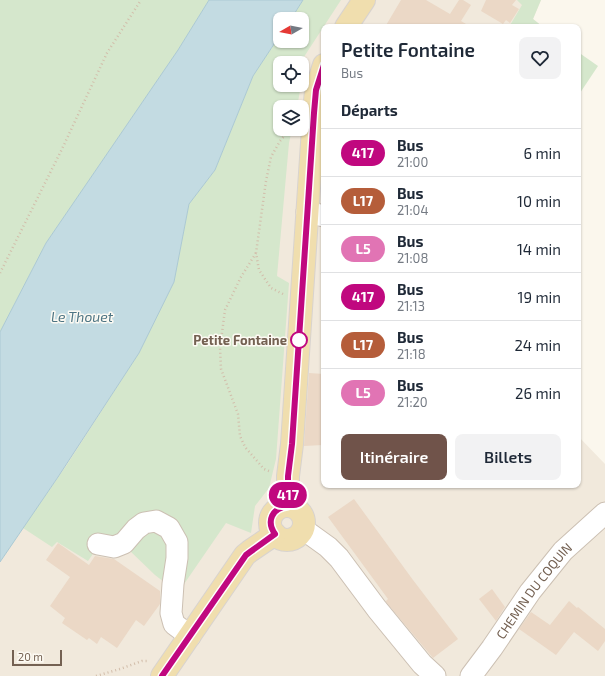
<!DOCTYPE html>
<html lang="fr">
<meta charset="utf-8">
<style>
:root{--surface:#fff;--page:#f2f2f3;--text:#1f2937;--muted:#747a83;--line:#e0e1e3;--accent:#70534a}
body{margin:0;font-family:"Exo 2",sans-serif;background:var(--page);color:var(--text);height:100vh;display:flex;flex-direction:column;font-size:15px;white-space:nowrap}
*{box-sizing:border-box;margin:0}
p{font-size:13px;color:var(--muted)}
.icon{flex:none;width:22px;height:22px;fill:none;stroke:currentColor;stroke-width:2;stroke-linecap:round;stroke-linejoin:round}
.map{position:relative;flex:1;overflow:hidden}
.drawer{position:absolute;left:321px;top:24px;width:260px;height:464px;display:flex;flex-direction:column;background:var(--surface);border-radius:8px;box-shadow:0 1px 3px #0004}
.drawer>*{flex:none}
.badge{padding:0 8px;border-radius:13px;font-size:14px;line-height:26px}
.needle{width:26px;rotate:261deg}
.fabs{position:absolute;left:273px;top:12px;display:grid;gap:8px}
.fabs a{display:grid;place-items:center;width:36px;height:36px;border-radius:8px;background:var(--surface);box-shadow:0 1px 3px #0004;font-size:20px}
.scale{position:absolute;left:12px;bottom:10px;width:50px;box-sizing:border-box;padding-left:4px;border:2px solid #746152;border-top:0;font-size:11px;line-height:14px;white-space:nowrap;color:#746152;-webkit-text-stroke:3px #fdfaf3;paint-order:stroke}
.map>.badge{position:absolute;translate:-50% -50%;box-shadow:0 0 0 2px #fff}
h2{padding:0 20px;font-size:15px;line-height:36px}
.round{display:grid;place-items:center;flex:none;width:42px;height:42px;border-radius:8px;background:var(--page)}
.overview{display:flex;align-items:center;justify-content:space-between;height:68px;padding:0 20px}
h1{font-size:19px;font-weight:600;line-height:30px}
.action{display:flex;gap:8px;margin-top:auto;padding:8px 20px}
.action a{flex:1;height:46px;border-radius:8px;background:var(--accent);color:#fff;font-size:16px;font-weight:600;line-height:46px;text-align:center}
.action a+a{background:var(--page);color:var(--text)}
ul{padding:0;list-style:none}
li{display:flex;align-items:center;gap:12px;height:48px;padding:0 20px;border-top:1px solid var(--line)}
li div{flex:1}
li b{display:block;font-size:15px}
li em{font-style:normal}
li .badge{min-width:44px;font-weight:700;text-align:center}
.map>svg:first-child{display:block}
.residential{fill:#f1e9dc;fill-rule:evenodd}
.green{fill:#d5e7cc}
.water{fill:#c3dbe2;stroke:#abc9d3}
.building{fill:#ebd8c6}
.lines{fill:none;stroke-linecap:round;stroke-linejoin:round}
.minor-casing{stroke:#ccc0b3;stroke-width:23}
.major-casing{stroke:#d8d3cf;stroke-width:24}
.path{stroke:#d2bdaa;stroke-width:2.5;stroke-dasharray:1 3;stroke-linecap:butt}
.minor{stroke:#fff;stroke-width:21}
.major{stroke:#f0deae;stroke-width:22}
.line-casing{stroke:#fff;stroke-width:9}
.line{stroke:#c0087f;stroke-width:6}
.stop-dot{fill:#fff;stroke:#c0087f;stroke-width:2}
.labels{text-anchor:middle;stroke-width:3;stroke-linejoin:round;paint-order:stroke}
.stop-label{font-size:13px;font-weight:bold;fill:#746152;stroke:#fdfaf3;text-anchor:end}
.street-label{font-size:13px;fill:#746152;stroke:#fdfaf3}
.water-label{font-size:14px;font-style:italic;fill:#4e7584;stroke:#fdfaf3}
</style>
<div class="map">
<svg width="605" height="676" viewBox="0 0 605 676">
<rect width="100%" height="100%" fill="#fbf7ed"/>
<path class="residential" d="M303,0H541L533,19L543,27H324V485H578V436L605,464V676H0V562L58,477L189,204L215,170L280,41H302V19H291ZM280,63H302V85H280ZM280,107H302V129H280Z"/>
<g class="green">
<path d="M0,0H209L178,50L46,243L0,332Z"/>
<path d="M303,0H341L300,63H280V85H296L300,91L297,107H280V129H292L289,143L277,276L289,283L276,459L269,488L255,506L251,533L226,523L182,587L172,522L97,548L88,561L57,542L52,547L23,528L66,466L139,353L174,282L189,204L215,170L253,76L280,35V41H302V19H291Z"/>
<path d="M517,0H541L533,19L543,27H509L522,5Z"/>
<path d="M578,52L598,66L578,96Z"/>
<path d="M148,527L171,539L168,585L155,575L128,549Z"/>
</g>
<path class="water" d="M209,0H303L291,19H280V35L253,76L215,170L189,204L174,282L139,353L58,477L0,562V332L46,243L178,50Z"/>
<g class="building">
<path d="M401,0H426L450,14L459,0H463L471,5L461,21L471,27H385Z"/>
<path d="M486,0H516L512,5L519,9L510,23L506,20L503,24L481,11Z"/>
<path d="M309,373L324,374L323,445L304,446Z"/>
<path d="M354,499L413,580L458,639L433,658L386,602V601L388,599L328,517Z"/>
<path d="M58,543L89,565L95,556L114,559L160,591V604L144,626L136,620L117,648L101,637L97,644L89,638L87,640L62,623L65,618L50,606L70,577L46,560Z"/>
<path d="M492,589L505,607L496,621L479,599Z"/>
<path d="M569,601L577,608L578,607L605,629V641L598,651L574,632L556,655L519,629L531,612L550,625Z"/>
</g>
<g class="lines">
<defs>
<g id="minor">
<path d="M307,212L324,216"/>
<path d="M303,529L328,547L339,558L377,609L422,664L435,676"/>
<path d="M98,544L114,547L124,543L136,529L144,523L156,521L169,528L177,542V558L173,584L171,613L174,624L190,636"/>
<path id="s1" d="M471,676L492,648L530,592L563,551L605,513"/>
</g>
<g id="major">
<path d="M346,27L364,0"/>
<path d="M288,506V476L292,444L314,113L316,90L324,65"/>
<circle cx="287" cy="523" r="17"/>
<path d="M162,676L245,555L250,551L275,534"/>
</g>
</defs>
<use href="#minor" class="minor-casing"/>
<use href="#major" class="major-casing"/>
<g class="path">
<path d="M256,253L241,277L225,310L220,348L221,369L238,414L240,436L245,447L264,469L269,471"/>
<path d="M0,273L62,149L107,53L141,0"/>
<path d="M283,294L271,288L259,270L256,253L266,181L271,157L280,141L290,129"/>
<path d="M96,676L120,669L142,661H148"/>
</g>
<use href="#minor" class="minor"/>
<use href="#major" class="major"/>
</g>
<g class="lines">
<defs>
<path id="line" d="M162,676L246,555L250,552L275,534C266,521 272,508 288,506V476L292,444L314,113L316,90L324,65"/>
</defs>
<use href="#line" class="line-casing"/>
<use href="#line" class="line"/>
</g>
<circle class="stop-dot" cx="299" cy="340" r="8"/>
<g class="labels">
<g class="stop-label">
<text x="287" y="345">Petite Fontaine</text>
</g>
<g class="street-label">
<text dy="5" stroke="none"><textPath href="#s1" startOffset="106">CHEMIN DU COQUIN</textPath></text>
</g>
<g class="water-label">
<text x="82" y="322">Le Thouet</text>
</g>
</g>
</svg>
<div class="fabs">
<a><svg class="needle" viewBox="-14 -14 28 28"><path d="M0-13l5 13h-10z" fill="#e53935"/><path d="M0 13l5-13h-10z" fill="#747a83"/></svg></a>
<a><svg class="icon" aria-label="locate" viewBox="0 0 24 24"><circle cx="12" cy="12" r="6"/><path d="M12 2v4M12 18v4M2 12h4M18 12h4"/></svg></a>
<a><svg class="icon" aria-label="layers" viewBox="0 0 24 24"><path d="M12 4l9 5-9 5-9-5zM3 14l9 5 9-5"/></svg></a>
</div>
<div class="scale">20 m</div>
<b class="badge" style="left:288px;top:495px;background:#c0087f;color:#fff">417</b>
<section class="drawer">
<div class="overview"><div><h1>Petite Fontaine</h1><p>Bus</p></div><a class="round"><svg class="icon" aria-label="heart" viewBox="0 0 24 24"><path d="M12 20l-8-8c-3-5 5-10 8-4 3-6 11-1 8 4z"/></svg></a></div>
<h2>Départs</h2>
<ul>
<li><span class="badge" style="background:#c0087f;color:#fff">417</span><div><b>Bus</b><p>21:00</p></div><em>6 min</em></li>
<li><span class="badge" style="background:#b55d3a;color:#fff">L17</span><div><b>Bus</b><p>21:04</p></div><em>10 min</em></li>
<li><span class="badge" style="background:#e174b4;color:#fff">L5</span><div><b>Bus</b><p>21:08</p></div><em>14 min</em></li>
<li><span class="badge" style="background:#c0087f;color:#fff">417</span><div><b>Bus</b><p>21:13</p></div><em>19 min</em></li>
<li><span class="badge" style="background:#b55d3a;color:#fff">L17</span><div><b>Bus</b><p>21:18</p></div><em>24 min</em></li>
<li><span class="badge" style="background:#e174b4;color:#fff">L5</span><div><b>Bus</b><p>21:20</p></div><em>26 min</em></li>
</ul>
<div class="action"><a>Itinéraire</a><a>Billets</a></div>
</section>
</div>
